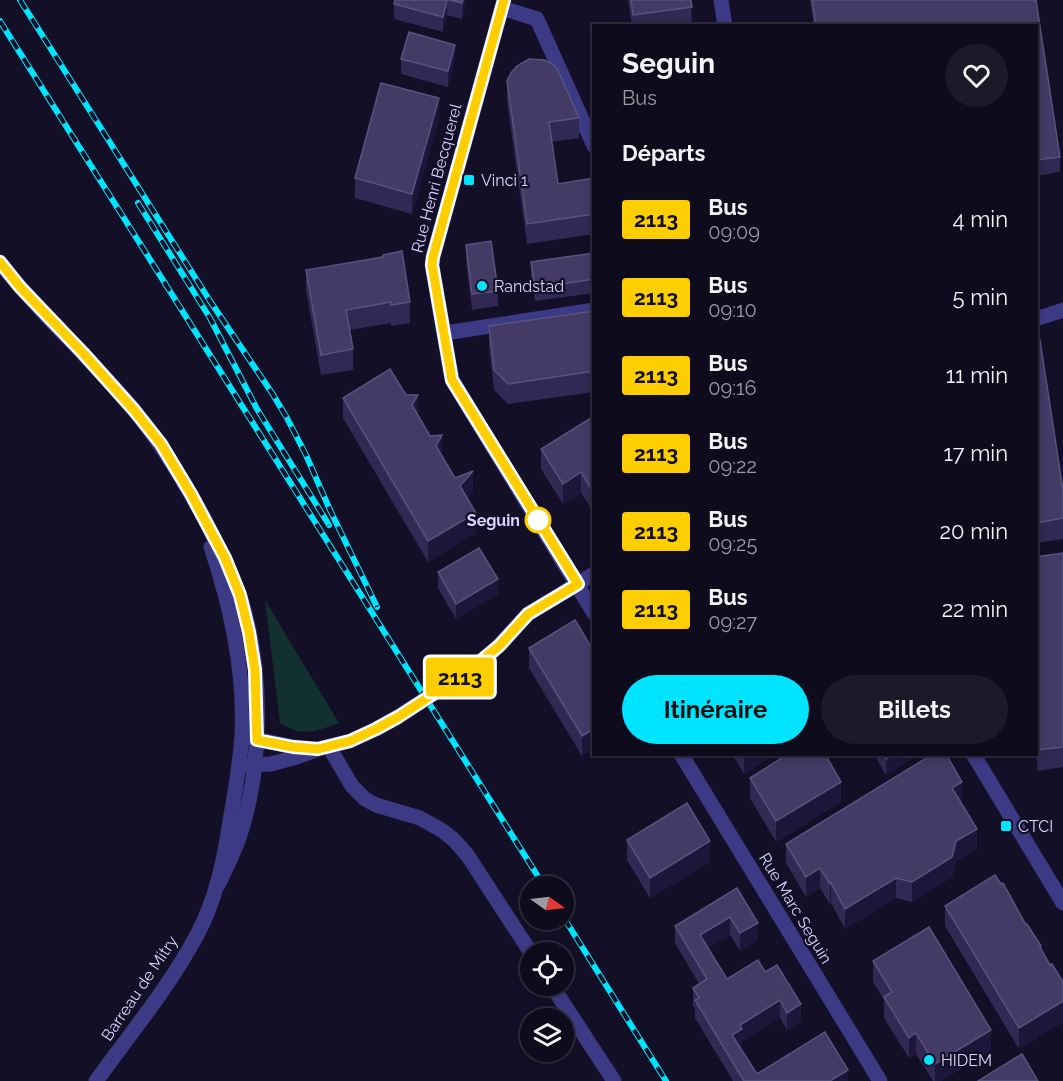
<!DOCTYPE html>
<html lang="fr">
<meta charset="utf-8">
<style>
:root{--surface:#0e0b1c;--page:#1c1929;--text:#f1f3f6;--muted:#9b9ba3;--line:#2e2b3b;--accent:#00e5ff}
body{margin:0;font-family:Raleway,sans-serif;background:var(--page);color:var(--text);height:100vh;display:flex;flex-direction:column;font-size:22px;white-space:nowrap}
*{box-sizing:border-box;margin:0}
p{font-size:20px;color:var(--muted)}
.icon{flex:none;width:33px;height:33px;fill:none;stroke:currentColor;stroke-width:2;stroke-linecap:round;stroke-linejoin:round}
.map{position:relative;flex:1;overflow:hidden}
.drawer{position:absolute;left:592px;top:24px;width:446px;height:732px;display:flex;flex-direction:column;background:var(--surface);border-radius:0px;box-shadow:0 3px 9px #0003,0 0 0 2px var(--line)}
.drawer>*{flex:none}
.badge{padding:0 12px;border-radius:4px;font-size:21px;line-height:39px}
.needle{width:39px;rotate:104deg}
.controls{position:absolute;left:520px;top:876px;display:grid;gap:12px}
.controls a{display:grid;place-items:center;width:54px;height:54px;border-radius:50%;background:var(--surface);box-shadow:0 3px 9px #0003,0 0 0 2px var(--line);font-size:30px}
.map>.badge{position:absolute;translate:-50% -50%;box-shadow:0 0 0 3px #fff}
h2{padding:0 30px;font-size:22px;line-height:54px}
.round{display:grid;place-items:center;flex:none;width:63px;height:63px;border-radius:32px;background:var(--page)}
.head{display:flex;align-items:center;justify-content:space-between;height:102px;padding:0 30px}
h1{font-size:28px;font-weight:700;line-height:45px}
.action{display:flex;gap:12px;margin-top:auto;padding:12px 30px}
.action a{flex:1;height:69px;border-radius:36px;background:var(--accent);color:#111;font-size:24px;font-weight:700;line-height:69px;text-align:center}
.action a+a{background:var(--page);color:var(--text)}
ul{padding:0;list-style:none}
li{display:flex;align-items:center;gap:18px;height:78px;padding:0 30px}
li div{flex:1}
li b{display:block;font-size:22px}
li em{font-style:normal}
li .badge{min-width:66px;font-weight:700;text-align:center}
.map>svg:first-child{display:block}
.grass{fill:#12302f}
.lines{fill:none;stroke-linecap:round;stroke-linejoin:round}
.minor{stroke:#3d3a85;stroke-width:15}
.rail-casing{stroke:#00e5ff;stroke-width:6}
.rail{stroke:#130f26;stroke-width:4;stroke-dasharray:11;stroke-linecap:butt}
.minor-bridge{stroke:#3d3a85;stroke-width:15}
.wall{fill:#312854}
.shaded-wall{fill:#1d163a}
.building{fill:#433a66;stroke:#5a527e;stroke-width:1.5}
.line-casing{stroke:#fff;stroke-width:14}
.line{stroke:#fece00;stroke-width:9}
.poi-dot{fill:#00e5ff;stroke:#130f26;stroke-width:2}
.stop-dot{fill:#fff;stroke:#fece00;stroke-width:3}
.labels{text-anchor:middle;stroke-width:4.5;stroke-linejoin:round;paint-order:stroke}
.street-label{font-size:16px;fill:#d9d4ff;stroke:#130f26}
.poi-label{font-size:16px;fill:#d9d4ff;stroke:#130f26;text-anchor:start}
.stop-label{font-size:16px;font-weight:bold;fill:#d9d4ff;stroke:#130f26;text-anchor:end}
</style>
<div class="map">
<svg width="1063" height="1081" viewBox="0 0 1063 1081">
<rect width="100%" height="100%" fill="#130f26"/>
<path class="grass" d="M265,600L339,723C325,728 308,735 294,730C289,728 284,725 280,723Z"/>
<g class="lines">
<g class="minor">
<path d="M504,0L433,257L432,265L452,380L594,613"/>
<path d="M721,0L725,26"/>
<path d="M502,8L537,19L594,146"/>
<path d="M0,262C12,279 27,294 41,310C72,343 105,375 134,410C162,444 184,481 205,520C217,544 230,568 239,594C264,665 263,764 240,835C234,853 226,869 218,885"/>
<path d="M1036,319L1063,310"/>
<path d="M445,333L594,310"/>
<path d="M460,677L490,655L528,614L594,574"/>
<path d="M247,737L293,747L315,749"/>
<path d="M329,747L352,786L365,799L376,805L420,818L443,831L455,841L468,856L531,953"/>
<path d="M681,754L880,1081"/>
<path d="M973,754L1063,903"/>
<path d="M245,765L271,764L297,757L318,749L350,741L376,729L397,717"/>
<path d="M552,986L614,1081"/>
<path d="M96,1081C131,1033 169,987 197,935C216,899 224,861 230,821C235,793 240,764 242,735C245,672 231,607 211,547"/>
</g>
<defs>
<g id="rail">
<path d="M20,0L210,301L272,393L287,418L306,455L330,510L377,607"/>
<path d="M0,21L544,886"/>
<path d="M138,203L210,318L257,409L329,525"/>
<path d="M564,918L666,1081"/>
</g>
</defs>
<use href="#rail" class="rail-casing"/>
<use href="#rail" class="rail"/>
<path class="minor-bridge" d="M397,717L460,677"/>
</g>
<g class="wall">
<path d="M395,0H466V4L462,19L447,15L443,32L394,19V4Z"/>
<path d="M628,0H691L692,26H632Z"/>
<path d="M810,0H1036L1060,157V172L1036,176V26H814Z"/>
<path d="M401,59L455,60L448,87L401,74Z"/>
<path d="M507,81L579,118V138L551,142L558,184L594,178V234L527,244L507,101Z"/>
<path d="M439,119L412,214L355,198V178Z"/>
<path d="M466,245L498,291V306L472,310L466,261Z"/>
<path d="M594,253V293L535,301L531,275V262Z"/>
<path d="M306,270L410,302V323L391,326V323L350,330L353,349V370L321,375L306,290Z"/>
<path d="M594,311V392L508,404L494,390L489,347V326Z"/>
<path d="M1036,341L1063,490V539L1036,543Z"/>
<path d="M343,398L418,416L455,478L473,491L467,498L476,533L428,562L343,418Z"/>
<path d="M594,416V513L581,493L563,504L541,469V449Z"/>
<path d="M1063,553V767L1038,771L1036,754V557Z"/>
<path d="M438,572L498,594L456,619L438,588Z"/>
<path d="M529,648L594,652L582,756L529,668Z"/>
<path d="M732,754H776L744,774Z"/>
<path d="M874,754H919L886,775Z"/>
<path d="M750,778L841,802L776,842L750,798Z"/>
<path d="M962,802L961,803L977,849L956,861L952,877L912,902L896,898L845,929L831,903L830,904L820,888L806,897L786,863V844Z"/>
<path d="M627,840L710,862L650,898L627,860Z"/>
<path d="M737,888L758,940L740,951L730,935L708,948L727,979L765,972L801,1022L787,1030L780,1018L742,1041V1047L740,1048L757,1074L848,1081H733L695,1018V1009L693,1006V988L699,984L675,943V926Z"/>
<path d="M945,906L1026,925L1050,965L1063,982V1022L1019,1049L945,926Z"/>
<path d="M873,961L991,1050L941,1081H933L916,1054L909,1058L884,1018V1000L873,982Z"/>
</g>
<g class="shaded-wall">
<path d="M447,0V15L443,32V17Z"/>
<path d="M463,0H466V4L462,19Z"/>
<path d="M455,45V60L448,87V71Z"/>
<path d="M439,98V119L412,214V194Z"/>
<path d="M418,395V415L412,426V405Z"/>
<path d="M442,435V456L436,446Z"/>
<path d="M473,471V491L460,506V486Z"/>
<path d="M581,472V493L563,504V484Z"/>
<path d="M476,513V533L428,562V541Z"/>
<path d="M498,579V594L456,619V604Z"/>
<path d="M594,721V749L582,756V736Z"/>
<path d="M744,754H776L744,774Z"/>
<path d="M894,754H919L886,775V759Z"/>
<path d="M841,782V802L776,842V821Z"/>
<path d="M962,782V802L952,808V788Z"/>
<path d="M977,829V849L956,861L952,877L912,902V882L956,841Z"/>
<path d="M710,841V862L650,898V878Z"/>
<path d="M820,868V888L806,897V877Z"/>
<path d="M896,878V898L845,929V909Z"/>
<path d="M831,883V903L830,904V884Z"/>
<path d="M730,917V935L700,953V935Z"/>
<path d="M758,923V940L740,951V933Z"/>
<path d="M780,1000V1018L742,1041V1047L732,1053V1035L740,1025Z"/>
<path d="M1063,1001V1022L1019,1049V1028Z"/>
<path d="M801,1004V1022L787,1030V1013Z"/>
<path d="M991,1030V1050L941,1081H935V1064Z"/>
<path d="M916,1033V1054L909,1058V1038Z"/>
<path d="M848,1070V1081H830Z"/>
</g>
<g class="building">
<path d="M395,0H447L443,17L394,4Z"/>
<path d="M449,0H463L462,3Z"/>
<path d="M631,0H691L692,7L633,15Z"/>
<path d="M812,0H1036L1060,157L1036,160V26H816Z"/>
<path d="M409,32L455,45L448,71L401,59Z"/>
<path d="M529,59L544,60L551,63L557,68L579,118L549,122L558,184L594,178V214L527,224L507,81L511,73L517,66Z"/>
<path d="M381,83L439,98L412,194L355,178Z"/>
<path d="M491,241L498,291L472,294L466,245Z"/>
<path d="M402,251L410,302L391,305V302L346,310L353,349L321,355L306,270L383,257V255Z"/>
<path d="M594,253V279L535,288L531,262Z"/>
<path d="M594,311V371L508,384L494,370L489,326Z"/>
<path d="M1040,340L1063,490V518L1036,523V341Z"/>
<path d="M390,369L406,395H418L412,405L430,436L442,435L436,446L455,478L473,471L460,486L476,513L428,541L343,398Z"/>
<path d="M594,416V493L581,472L563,484L541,449Z"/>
<path d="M479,548L498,579L456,604L438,572Z"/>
<path d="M1063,553V747L1038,750L1036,738V557Z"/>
<path d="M575,620L594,652V729L582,736L529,648Z"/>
<path d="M788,754H825L841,782L776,821L750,778Z"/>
<path d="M883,754H894L886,759Z"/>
<path d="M933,754H946L962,782L952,788L977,829L956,841L952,857L912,882L896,878L845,909L831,883L830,884L820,868L806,877L786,844Z"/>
<path d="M687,803L710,841L650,878L627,840Z"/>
<path d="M995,875L1001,884L1003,883L1026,925L1027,924L1041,946L1040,947L1050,965L1052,964L1063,982V1001L1019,1028L945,906Z"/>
<path d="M737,888L758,923L740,933L730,917L700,935L727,979L758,960L765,972L777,965L801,1004L787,1013L780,1000L740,1025L742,1029L732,1035L757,1074L825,1032L848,1070L830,1081H744L695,1000L699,998L693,988L707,979L675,926Z"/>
<path d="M929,927L991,1030L935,1064L916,1033L909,1038L884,997L892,992L873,961Z"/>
<path d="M1022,1054L1038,1081H978Z"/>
</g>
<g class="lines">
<defs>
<path id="line" d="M0,262L20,287L83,353L134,410L161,444L191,494L225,558L240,595L249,632L255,670L257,740L293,747L318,749L350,741L376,729L398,717L470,670L500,645L528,614L578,584L452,380L432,265L433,257L504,0"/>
</defs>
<use href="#line" class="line-casing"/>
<use href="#line" class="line"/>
</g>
<g class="poi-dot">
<rect x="463" y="174" width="12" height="12" rx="3"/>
<circle cx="482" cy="286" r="6"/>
<rect x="1000" y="820" width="12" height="12" rx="3"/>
<circle cx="929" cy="1060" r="6"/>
</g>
<circle class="stop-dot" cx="538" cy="520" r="12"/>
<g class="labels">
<g class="street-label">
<text transform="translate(436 178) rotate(-75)" y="6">Rue Henri Becquerel</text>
<text transform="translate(796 908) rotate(59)" y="6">Rue Marc Seguin</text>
<text transform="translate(139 988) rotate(-56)" y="6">Barreau de Mitry</text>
</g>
<g class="poi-label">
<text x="481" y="186">Vinci 1</text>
<text x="494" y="292">Randstad</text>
<text x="1018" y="832">CTCI</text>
<text x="941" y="1066">HIDEM</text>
</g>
<g class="stop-label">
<text x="520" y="526">Seguin</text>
</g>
</g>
</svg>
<div class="controls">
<a><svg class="needle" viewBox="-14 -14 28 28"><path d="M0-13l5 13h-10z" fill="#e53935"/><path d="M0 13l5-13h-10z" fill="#9b9ba3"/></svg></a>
<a><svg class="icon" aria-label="locate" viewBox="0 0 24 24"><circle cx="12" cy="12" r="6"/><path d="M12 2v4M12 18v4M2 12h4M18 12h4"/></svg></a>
<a><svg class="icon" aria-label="layers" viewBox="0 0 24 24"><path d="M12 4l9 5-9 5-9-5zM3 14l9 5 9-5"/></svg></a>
</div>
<b class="badge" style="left:460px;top:677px;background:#fece00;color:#111">2113</b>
<section class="drawer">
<div class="head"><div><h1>Seguin</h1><p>Bus</p></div><a class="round"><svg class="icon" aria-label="heart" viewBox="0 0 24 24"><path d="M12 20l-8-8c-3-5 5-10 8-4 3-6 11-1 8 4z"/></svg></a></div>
<h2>Départs</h2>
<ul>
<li><span class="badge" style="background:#fece00;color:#111">2113</span><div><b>Bus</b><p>09:09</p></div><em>4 min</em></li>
<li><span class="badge" style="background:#fece00;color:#111">2113</span><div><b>Bus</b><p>09:10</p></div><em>5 min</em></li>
<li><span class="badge" style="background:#fece00;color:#111">2113</span><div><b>Bus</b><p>09:16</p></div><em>11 min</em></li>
<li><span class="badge" style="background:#fece00;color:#111">2113</span><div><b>Bus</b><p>09:22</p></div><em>17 min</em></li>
<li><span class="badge" style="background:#fece00;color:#111">2113</span><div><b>Bus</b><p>09:25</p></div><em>20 min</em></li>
<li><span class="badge" style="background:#fece00;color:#111">2113</span><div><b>Bus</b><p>09:27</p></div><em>22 min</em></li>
</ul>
<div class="action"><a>Itinéraire</a><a>Billets</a></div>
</section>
</div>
